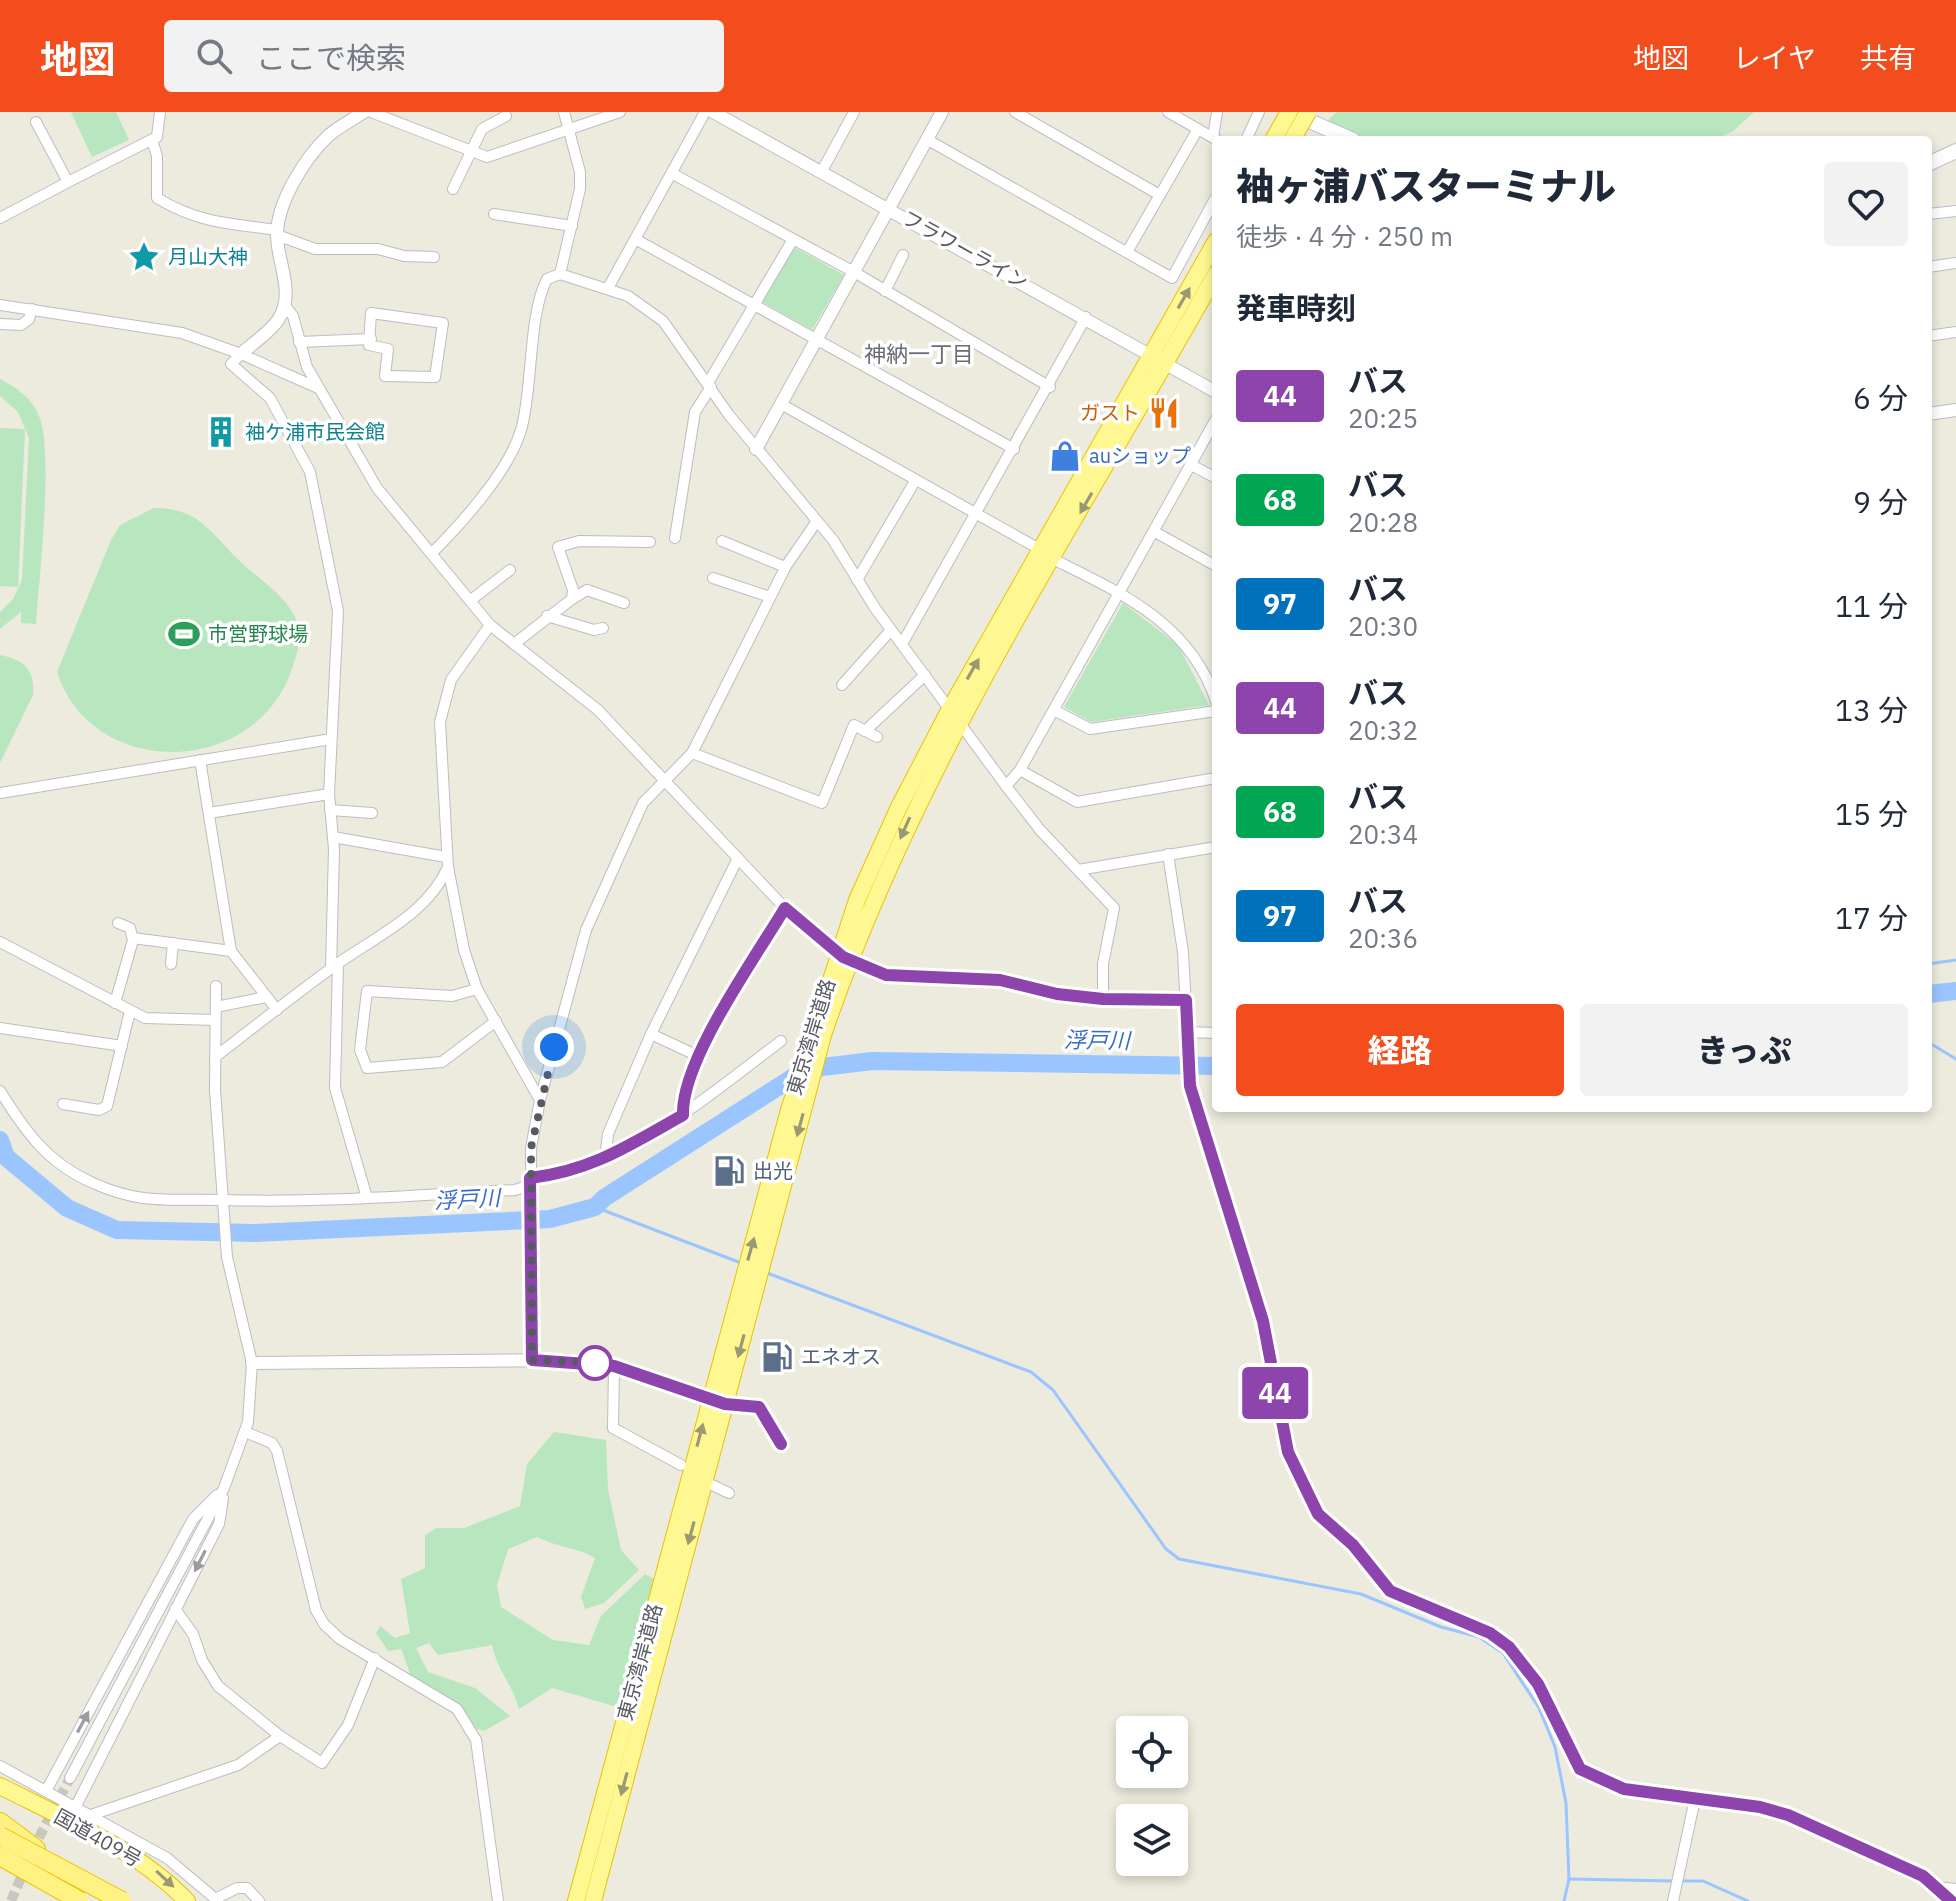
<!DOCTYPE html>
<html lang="ja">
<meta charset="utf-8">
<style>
:root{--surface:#fff;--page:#f2f2f3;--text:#1f2937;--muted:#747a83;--accent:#f34d1d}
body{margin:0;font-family:"IBM Plex Sans","Noto Sans JP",sans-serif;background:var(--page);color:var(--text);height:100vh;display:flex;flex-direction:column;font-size:30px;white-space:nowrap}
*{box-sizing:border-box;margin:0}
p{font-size:26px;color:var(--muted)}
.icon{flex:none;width:44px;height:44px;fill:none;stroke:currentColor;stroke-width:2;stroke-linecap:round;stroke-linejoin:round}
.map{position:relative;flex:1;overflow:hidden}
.details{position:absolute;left:1212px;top:24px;width:720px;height:976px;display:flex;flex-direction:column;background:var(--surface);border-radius:8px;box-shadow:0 4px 12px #0003}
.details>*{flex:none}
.badge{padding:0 16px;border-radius:6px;font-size:28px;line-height:52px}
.controls{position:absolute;left:1116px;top:1604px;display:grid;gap:16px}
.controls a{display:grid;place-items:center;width:72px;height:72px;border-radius:8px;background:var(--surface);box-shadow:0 4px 12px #0003;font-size:40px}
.you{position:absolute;width:40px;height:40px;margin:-20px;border:6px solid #fff;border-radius:50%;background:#1a73e8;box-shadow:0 0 0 12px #1a73e833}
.map>.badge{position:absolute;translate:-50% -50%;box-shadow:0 0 0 4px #fff}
h2{padding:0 24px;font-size:30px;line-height:72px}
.round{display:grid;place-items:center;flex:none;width:84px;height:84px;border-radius:8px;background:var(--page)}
.overview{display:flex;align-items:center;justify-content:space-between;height:136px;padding:0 24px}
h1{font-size:38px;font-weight:800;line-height:60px}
.cta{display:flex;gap:16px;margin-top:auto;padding:16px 24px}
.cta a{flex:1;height:92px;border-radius:8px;background:var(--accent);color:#fff;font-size:32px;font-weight:800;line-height:92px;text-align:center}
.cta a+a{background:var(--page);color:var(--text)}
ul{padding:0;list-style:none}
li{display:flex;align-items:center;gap:24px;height:104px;padding:0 24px}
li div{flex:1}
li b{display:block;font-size:30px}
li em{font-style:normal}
li .badge{min-width:88px;font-weight:700;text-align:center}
header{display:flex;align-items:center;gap:48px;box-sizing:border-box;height:112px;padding:0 40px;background:var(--accent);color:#fff}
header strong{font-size:38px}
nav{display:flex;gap:44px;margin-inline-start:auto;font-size:28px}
.search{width:560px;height:72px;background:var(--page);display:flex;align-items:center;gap:20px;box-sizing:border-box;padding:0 28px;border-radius:8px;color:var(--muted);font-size:30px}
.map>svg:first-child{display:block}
.green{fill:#b8e6bf}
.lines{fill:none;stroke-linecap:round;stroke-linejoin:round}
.stream{stroke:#9bc5ff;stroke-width:3}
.river{stroke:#9bc5ff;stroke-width:18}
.minor-tunnel{stroke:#c7c7bf;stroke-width:10;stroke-dasharray:10 5;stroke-linecap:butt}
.minor-casing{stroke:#bcbdc4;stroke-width:12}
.tertiary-casing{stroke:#bcbdc4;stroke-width:14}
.secondary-casing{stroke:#bbbec6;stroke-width:16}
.trunk-casing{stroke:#eac300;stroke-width:18}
.motorway-casing{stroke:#eac300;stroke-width:20}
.minor{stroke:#fff;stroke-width:10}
.tertiary{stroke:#fff;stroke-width:12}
.secondary{stroke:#fff;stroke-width:14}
.trunk{stroke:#fff791;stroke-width:16}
.motorway{stroke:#fff182;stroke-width:18}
.trunk-bridge-casing{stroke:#eac300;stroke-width:18;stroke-linecap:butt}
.motorway-bridge-casing{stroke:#eac300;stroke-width:20;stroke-linecap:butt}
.trunk-bridge{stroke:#fff791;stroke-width:16}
.motorway-bridge{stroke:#fff182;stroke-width:18}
.oneway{fill:#9b9974}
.oneway2{fill:#9b9ca0}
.line-casing{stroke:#fff;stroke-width:18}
.line{stroke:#8e44ad;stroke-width:12}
.walk{stroke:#585a61;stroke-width:8;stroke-dasharray:0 14.4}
.stop-dot{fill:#fff;stroke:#8e44ad;stroke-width:4}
.labels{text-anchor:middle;stroke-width:7;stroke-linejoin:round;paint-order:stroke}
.street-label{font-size:20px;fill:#585a61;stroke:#fff}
.culture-label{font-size:20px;fill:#0d838f;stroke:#fff;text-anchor:start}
.food-label{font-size:20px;fill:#c56008;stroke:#fff;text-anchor:end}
.shop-label{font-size:20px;fill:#366cbe;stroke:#fff;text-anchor:start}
.leisure-label{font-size:20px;fill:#27864d;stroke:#fff;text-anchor:start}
.service-label{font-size:20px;fill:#4e5e75;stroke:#fff;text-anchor:start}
.neighbourhood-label{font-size:22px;fill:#696c73;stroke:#fff}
.water-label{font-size:22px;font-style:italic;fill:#386ac8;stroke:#fff}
</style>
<header>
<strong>地図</strong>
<div class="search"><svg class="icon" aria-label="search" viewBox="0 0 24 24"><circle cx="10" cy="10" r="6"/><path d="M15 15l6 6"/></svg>ここで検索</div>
<nav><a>地図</a><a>レイヤ</a><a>共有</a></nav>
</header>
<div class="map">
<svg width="1956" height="1789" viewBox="0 0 1956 1789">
<rect width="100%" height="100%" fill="#ecebde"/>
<g class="green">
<path d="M71,0H116L129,28L92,45Z"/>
<path d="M1337,0H1754L1733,19L1714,28H1360L1328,8Z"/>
<path d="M794,135L844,163L812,218L762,190Z"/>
<path d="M0,267C17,276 32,286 39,304C54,340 39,467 36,512L21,511V500L0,517V500L13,487L22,468L29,326L18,300L0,284Z"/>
<path d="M0,316L25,317L18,475L0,474Z"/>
<path d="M154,396C202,396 211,423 243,452C260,468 289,486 297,510C303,525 297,542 292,557C255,666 92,668 57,560L111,428L120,413Z"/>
<path d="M1123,491L1178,533L1209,593L1091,610L1064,595Z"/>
<path d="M0,543C24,548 35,557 33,583L0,651Z"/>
<path d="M554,1320L606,1328L608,1377L621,1438L639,1458L604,1491L585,1497L581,1485L595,1446C577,1435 556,1435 537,1425L508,1437L497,1473L501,1495L553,1528L589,1533L601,1504L645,1462L656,1468L621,1596L552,1576L519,1597C513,1573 497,1558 492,1533L438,1543L429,1531L416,1536L428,1560L475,1576L510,1604L484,1619L477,1617L459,1594L411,1564L401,1537L388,1539L376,1521L380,1514L395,1526L410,1521L401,1467L425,1456V1423L437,1416H464L520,1394L527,1352Z"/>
</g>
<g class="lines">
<g class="stream">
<path d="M1928,852L1956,848"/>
<path d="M1928,930L1956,947"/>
<path d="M595,1095L741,1151"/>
<path d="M767,1161L1031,1260L1053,1278L1166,1437L1179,1447L1361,1482L1441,1515L1479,1525L1503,1541L1539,1596L1555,1635L1566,1691L1569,1767L1564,1789"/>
<path d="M1569,1767L1673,1769"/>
<path d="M1680,1769H1703L1748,1789"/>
</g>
<g class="river">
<path d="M1928,882L1956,879"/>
<path d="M0,1028L6,1045L67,1096L117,1118L255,1121L550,1107L595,1095L604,1086L806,957L872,949L1216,954"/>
</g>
<g class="minor-tunnel">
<path d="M32,1739L70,1666"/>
<path d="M11,1789L26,1754"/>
</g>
<defs>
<g id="minor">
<path d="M371,0L487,45L620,0"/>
<path d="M1015,0L1158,82"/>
<path d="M1168,0L1217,28"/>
<path d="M1213,25L1217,0"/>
<path d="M152,28L157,44V86C198,111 231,112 278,118"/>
<path d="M928,28L1172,166L1216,85"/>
<path d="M1246,28L1259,0"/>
<path d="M822,59L854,0"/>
<path d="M673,62L854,160L1050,275"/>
<path d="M68,70L157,25L160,0"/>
<path d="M453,77L482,17L506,4"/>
<path d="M494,102L572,114"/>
<path d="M1928,102L1956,99"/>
<path d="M0,106L68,70L36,10"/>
<path d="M277,123L315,137H378L404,144L434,145"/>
<path d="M637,128L1014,337"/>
<path d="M1127,140L1198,17"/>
<path d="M1928,155L1956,151"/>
<path d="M560,162L580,77V60L564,0"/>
<path d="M608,176L705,0"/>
<path d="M885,179L903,143"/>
<path d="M284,192L293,204L307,255L377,376L490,513L598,598L783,794L820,829L866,857L886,863L1000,868L1057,882L1103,887L1186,888"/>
<path d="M0,193L182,221L241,242L318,276"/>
<path d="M371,201L443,211L435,265L385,264L388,237L369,233Z"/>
<path d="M0,212L21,213L29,207L32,197"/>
<path d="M1928,224L1956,220"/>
<path d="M299,230L371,227"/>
<path d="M241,242L231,252L270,286L310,360L338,499L329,682L334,737L331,857"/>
<path d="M708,271L792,129"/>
<path d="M781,292L1041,438"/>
<path d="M1193,354L1216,366"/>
<path d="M1155,420L1216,454"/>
<path d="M675,426L695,300L711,275"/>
<path d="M722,429L785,455"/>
<path d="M432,441C462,411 509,359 521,318C533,278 528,203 547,167L560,162L628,184L663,209L729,303L833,428L875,496L1006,674L1040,718L1114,796L1103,852V887"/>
<path d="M1053,447C1123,482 1190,511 1216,589"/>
<path d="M713,466L770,485"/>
<path d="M857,468L915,369"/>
<path d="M572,487L587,478L624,491"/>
<path d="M471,488L510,458"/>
<path d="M547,504L594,518L603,516"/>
<path d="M514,532L572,487L573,478L558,435L579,429L650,430"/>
<path d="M902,532L1086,205"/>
<path d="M842,573L891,518"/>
<path d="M1054,598L1090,617L1216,599"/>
<path d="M865,619L925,563"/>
<path d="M692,641L822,691L854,613L877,625"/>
<path d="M200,648L231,839L277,898"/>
<path d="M1020,658L1077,690L1216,666"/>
<path d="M1006,674L1020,658L1216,307"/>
<path d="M0,681L331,627"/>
<path d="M330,698L372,701"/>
<path d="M209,701L329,682"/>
<path d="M333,725L446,745"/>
<path d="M1168,742L1183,840L1190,974L1263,1209L1288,1340L1318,1402L1353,1433L1390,1479L1490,1521L1509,1535L1538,1572L1580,1657L1624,1677L1760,1695L1788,1703L1923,1764L1951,1789"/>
<path d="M448,755L464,838L477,877L540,988"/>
<path d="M1078,758L1216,735"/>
<path d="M133,826L231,839"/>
<path d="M0,830L145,906L215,908"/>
<path d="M338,851L335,976L367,1086"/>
<path d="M171,852L173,831"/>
<path d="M477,877L452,884L367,879L360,938L367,956L442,950L496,909"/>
<path d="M115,891L133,828L130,816L118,811"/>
<path d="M216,895L266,885"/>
<path d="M0,916L122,934"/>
<path d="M1187,920L1216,921"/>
<path d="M651,922L698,944"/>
<path d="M215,945C254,915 293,884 333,855C374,825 427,803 448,755L440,610L451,568L490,513"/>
<path d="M0,979C25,1019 47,1051 93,1071C144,1094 172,1086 224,1088C321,1091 418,1083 515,1078L530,1073"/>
<path d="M63,992L99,998L107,994L130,899"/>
<path d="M683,1003C680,949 755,846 785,796"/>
<path d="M605,1047L608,1022L651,922L738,746"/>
<path d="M530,1066C627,1055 705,986 781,929"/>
<path d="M532,1248L531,1036L540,988L586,818L643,691L692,641L786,454L817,409"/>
<path d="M614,1254L613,1316L681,1353"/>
<path d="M725,1292L759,1295L781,1332"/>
<path d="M245,1320L272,1331L277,1339L316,1498L324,1512L340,1527L457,1597L476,1628L498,1789"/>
<path d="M712,1373L729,1381"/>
<path d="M175,1497L193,1522L202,1548L218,1574L280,1624L322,1651L348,1613L375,1546"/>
<path d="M0,1654L167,1746L218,1789"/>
<path d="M70,1666L224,1376L248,1310L252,1251L227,1145L215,978L216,874"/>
<path d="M46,1679L193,1407L217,1383"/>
<path d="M76,1694L219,1412L223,1386"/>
<path d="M91,1703L238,1653L280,1624"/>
<path d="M1936,1775L1956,1777"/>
<path d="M215,1787L237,1776H247L259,1789"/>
<path d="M1673,1789L1695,1687"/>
</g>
<g id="tertiary">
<path d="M713,0L1216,280"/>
<path d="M241,242C253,231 270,220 278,208C296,181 277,151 277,123C277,90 305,46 328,24C338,15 352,8 364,0"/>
<path d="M1928,302L1956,298"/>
<path d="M756,337L942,0"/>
<path d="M252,1251L563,1248L618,1255L718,1289"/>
</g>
<g id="secondary">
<path d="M1289,0L1353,28"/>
<path d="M1928,52L1956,39"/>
</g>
<g id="trunk">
<path d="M0,1674C65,1707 135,1736 187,1789"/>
<path d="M576,1789L789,998L857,788L899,695L950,597L1216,129"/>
<path d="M593,1789L823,923C915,651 1076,411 1216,162"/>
</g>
<path id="motorway" d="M0,1710L36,1737"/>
</defs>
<use href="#minor" class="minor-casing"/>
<use href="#tertiary" class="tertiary-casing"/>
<use href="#secondary" class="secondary-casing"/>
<use href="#trunk" class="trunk-casing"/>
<use href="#motorway" class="motorway-casing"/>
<use href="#minor" class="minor"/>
<use href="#tertiary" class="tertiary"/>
<use href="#secondary" class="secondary"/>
<use href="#trunk" class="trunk"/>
<use href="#motorway" class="motorway"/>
<defs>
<g id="trunk-bridge">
<path d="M1273,28L1289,0"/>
<path d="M1292,28L1308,0"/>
</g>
<g id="motorway-bridge">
<path d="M0,1724L122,1789"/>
<path d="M0,1744L80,1789"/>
</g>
</defs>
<use href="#trunk-bridge" class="trunk-bridge-casing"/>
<use href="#motorway-bridge" class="motorway-bridge-casing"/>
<use href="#trunk-bridge" class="trunk-bridge"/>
<use href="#motorway-bridge" class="motorway-bridge"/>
</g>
<defs><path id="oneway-solid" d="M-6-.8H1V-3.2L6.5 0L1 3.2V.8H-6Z" transform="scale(2)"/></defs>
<g class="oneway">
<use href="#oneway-solid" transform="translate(1184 186) rotate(-60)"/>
<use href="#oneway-solid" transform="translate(1086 391) rotate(120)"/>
<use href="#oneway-solid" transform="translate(973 557) rotate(-60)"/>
<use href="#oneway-solid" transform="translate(905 716) rotate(114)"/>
<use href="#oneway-solid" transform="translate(800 1013) rotate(105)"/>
<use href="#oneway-solid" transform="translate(751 1137) rotate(-74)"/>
<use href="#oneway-solid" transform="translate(741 1234) rotate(105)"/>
<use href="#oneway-solid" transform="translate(700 1323) rotate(-75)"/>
<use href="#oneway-solid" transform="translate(691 1421) rotate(105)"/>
<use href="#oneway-solid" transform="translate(624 1672) rotate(105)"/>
<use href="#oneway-solid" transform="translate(165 1767) rotate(43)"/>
</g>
<g class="oneway2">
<use href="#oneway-solid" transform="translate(200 1449) rotate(117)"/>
<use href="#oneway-solid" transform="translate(83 1610) rotate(-62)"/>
</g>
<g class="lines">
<defs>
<path id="line" d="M781,1332L759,1295L725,1292L614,1254L532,1248L530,1066C591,1059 630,1033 683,1003C681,949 755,846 785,796L843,845L886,863L1000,868L1057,882L1103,887L1186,888L1190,974L1263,1209L1288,1340L1318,1402L1353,1433L1390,1479L1490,1521L1509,1535L1538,1572L1580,1657L1624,1677L1760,1695L1788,1703L1923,1764L1951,1789"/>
</defs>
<use href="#line" class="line-casing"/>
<use href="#line" class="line"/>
<path class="walk" d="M554,935L531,1036L532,1248L595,1251"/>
</g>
<defs>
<symbol id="sight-bare" viewBox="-9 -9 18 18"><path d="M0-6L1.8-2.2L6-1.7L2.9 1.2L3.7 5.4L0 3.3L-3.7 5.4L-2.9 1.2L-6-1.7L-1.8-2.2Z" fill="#0f9aa8" stroke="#fff" stroke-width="2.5" paint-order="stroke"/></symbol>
<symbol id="restaurant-bare" viewBox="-9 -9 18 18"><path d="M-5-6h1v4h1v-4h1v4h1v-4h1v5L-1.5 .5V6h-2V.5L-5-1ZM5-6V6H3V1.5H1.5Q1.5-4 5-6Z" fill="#e8710a" stroke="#fff" stroke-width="2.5" paint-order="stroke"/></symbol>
<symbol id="building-bare" viewBox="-9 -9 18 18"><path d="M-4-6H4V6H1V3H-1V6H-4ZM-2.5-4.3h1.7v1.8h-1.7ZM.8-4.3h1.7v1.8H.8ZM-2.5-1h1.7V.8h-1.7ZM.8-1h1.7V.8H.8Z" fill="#0f9aa8" stroke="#fff" stroke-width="2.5" paint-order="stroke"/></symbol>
<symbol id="shop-bare" viewBox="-9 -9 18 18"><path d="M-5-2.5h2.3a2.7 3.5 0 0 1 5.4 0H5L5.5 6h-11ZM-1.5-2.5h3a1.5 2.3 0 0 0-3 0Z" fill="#3f7fe0" stroke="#fff" stroke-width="2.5" paint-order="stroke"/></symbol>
<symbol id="stadium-bare" viewBox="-9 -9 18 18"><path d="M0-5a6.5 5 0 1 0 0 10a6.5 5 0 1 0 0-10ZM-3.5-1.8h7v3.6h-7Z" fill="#2e9e5b" stroke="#fff" stroke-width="2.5" paint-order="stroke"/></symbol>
<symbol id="fuel-bare" viewBox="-9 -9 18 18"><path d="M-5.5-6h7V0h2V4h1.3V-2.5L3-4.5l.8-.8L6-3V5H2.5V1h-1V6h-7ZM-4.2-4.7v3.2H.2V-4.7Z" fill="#5c6f8a" stroke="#fff" stroke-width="2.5" paint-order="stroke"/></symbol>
</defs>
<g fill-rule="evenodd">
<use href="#sight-bare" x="122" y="123" width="44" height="44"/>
<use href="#restaurant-bare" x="1142" y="279" width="44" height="44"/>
<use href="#building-bare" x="199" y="298" width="44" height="44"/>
<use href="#shop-bare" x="1043" y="322" width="44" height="44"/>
<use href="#stadium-bare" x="162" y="500" width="44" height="44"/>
<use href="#fuel-bare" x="707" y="1037" width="44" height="44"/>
<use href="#fuel-bare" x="755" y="1223" width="44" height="44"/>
</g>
<circle class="stop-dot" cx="595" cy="1251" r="16"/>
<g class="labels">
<g class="street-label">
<text transform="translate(965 138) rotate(29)" y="7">フラワーライン</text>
<text transform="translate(811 925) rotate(-73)" y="7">東京湾岸道路</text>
<text transform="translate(640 1550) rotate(-75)" y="7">東京湾岸道路</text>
<text transform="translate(98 1726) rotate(29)" y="7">国道409号</text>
</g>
<g class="culture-label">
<text x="168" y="152">月山大神</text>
<text x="245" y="327">袖ケ浦市民会館</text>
</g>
<g class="food-label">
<text x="1140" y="308">ガスト</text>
</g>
<g class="shop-label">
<text x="1089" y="351">auショップ</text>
</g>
<g class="leisure-label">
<text x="208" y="529">市営野球場</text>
</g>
<g class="service-label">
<text x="753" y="1066">出光</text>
<text x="801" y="1252">エネオス</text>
</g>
<g class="neighbourhood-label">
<text x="919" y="250">神納一丁目</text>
</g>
<g class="water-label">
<text transform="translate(1097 928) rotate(1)" y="8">浮戸川</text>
<text transform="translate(467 1087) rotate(-3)" y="8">浮戸川</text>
</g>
</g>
</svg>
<div class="controls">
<a><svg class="icon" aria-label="locate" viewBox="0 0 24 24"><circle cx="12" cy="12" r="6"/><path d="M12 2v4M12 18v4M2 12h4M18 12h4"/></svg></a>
<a><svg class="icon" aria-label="layers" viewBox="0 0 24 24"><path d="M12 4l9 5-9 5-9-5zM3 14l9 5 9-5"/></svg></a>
</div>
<div class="you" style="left:554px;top:935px"></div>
<b class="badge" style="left:1275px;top:1281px;background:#8e44ad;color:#fff">44</b>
<section class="details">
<div class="overview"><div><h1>袖ヶ浦バスターミナル</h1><p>徒歩 · 4 分 · 250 m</p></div><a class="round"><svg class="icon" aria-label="heart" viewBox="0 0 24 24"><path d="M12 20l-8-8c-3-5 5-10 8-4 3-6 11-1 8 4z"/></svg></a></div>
<h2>発車時刻</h2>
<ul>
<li><span class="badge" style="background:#8e44ad;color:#fff">44</span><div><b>バス</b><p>20:25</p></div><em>6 分</em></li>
<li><span class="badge" style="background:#00a651;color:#fff">68</span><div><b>バス</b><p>20:28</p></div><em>9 分</em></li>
<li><span class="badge" style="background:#0072bc;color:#fff">97</span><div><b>バス</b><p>20:30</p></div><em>11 分</em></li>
<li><span class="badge" style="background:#8e44ad;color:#fff">44</span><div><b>バス</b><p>20:32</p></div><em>13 分</em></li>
<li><span class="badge" style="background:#00a651;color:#fff">68</span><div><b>バス</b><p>20:34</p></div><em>15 分</em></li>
<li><span class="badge" style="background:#0072bc;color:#fff">97</span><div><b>バス</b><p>20:36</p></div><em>17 分</em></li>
</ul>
<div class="cta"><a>経路</a><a>きっぷ</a></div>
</section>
</div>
